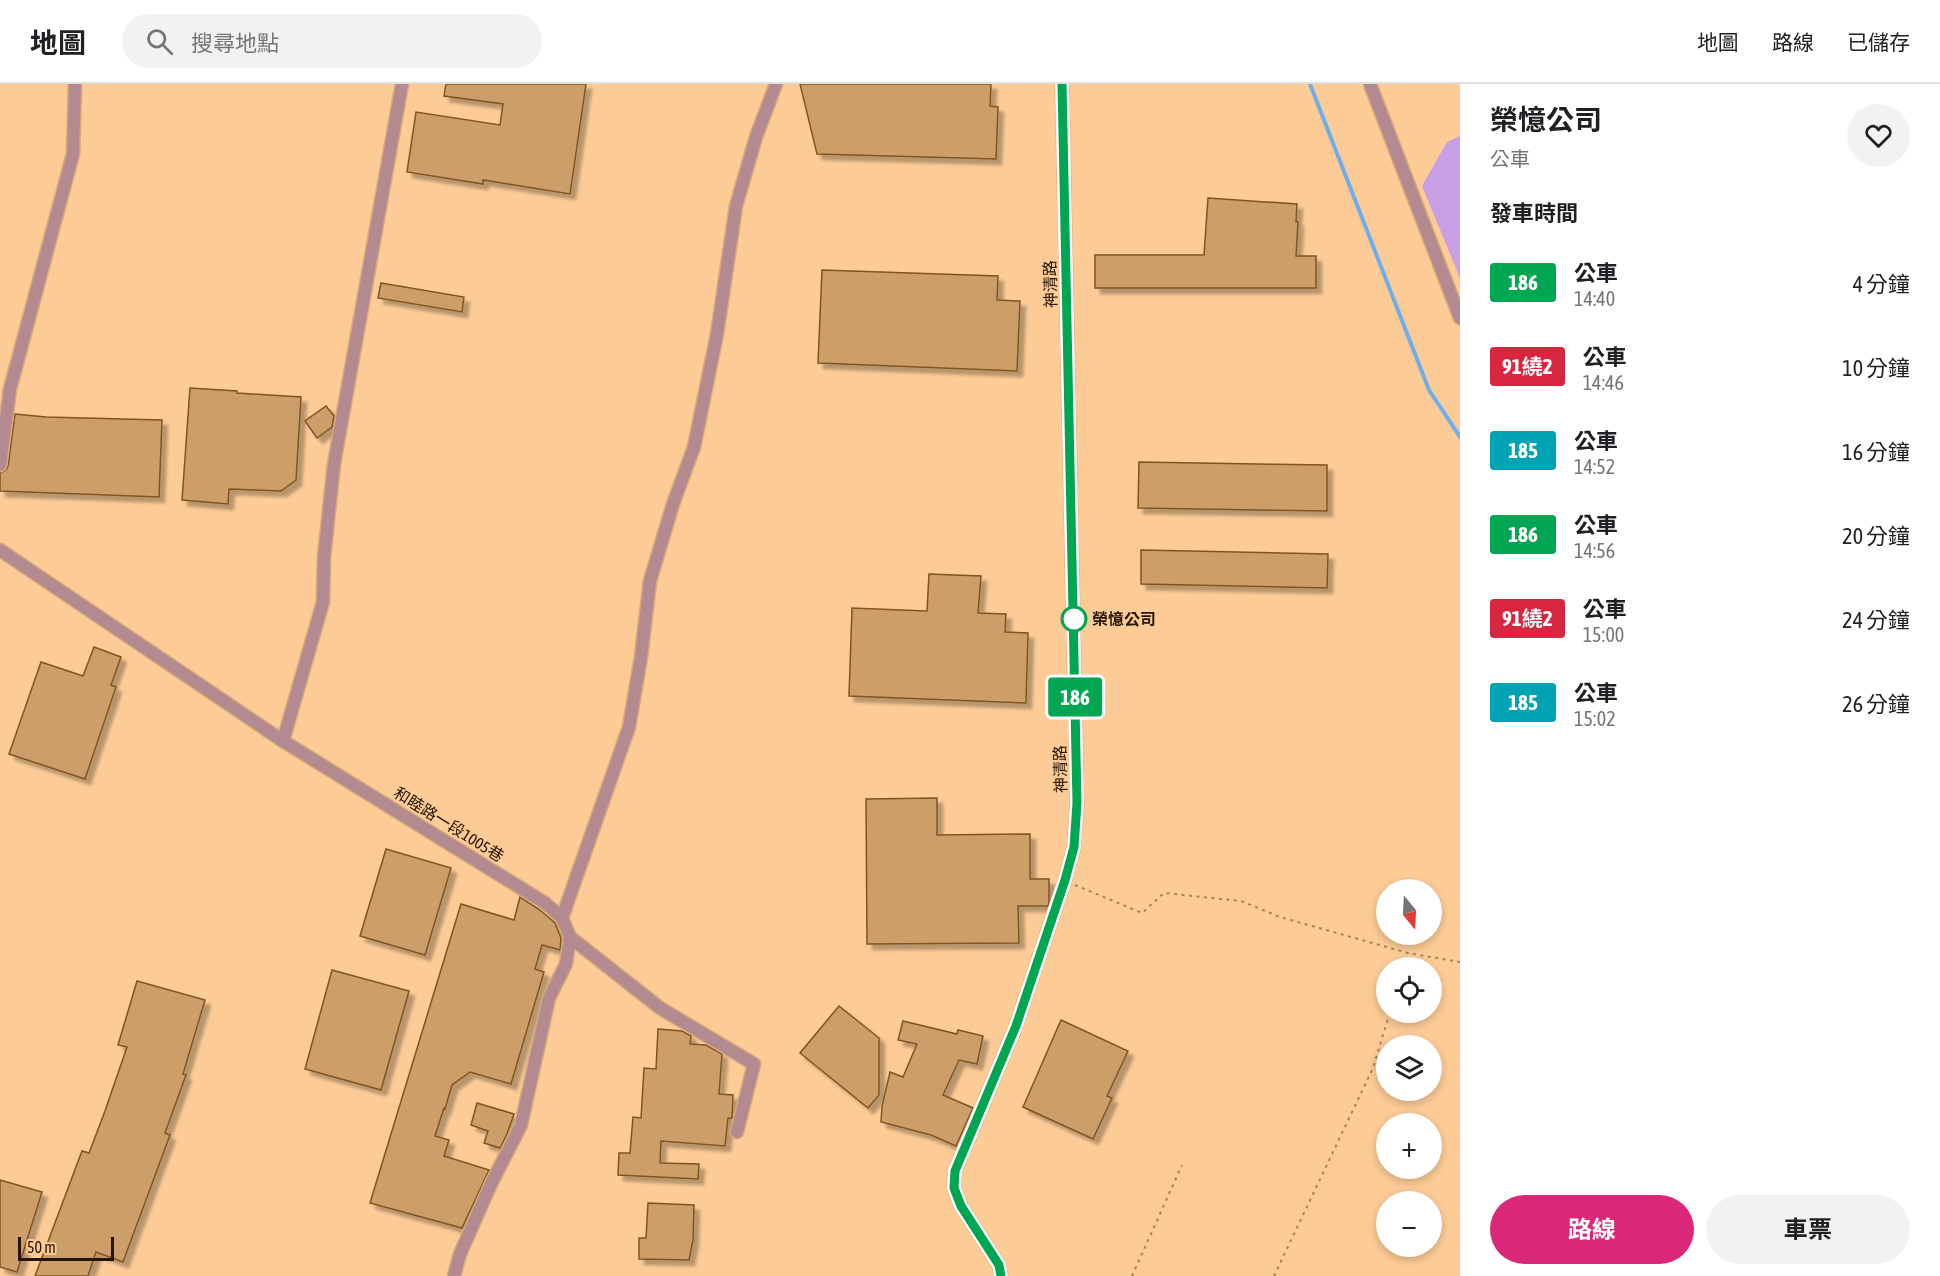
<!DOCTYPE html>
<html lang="zh-TW">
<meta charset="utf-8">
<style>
:root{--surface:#fff;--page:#f2f2f2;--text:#202124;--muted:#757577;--line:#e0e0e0;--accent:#db2777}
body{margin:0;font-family:"Asap Condensed","Noto Sans TC",sans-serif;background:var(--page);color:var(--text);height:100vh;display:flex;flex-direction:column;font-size:22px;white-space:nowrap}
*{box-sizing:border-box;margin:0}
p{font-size:20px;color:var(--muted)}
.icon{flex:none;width:33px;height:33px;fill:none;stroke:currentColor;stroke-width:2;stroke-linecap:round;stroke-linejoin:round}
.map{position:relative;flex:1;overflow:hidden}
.side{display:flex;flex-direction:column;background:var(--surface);width:480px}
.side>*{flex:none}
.badge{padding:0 12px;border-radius:4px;font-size:21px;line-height:39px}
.needle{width:39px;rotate:162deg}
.buttons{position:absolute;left:1376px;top:795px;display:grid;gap:12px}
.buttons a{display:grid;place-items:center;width:66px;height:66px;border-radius:50%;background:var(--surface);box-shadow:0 3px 9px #0003;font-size:30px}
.scale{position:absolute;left:18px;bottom:15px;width:96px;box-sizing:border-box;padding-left:6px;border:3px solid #251401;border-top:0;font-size:16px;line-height:21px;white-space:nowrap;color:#251401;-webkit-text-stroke:4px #fccb96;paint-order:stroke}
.map>.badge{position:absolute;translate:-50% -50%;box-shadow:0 0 0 3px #fff}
h2{padding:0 30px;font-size:22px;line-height:54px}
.round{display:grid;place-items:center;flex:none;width:63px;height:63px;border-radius:32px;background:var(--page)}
.overview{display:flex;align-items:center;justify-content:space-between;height:102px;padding:0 30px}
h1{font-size:28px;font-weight:700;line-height:45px}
.cta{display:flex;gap:12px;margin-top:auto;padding:12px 30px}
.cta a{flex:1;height:69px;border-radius:36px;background:var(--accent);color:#fff;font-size:24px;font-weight:700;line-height:69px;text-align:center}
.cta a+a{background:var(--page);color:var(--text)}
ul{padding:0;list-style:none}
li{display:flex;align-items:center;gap:18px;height:84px;padding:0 30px}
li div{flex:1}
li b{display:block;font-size:22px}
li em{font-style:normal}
li .badge{min-width:66px;font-weight:700;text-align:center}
header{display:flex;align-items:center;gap:36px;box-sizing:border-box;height:84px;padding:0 30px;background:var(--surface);border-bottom:2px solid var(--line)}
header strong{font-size:28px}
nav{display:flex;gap:33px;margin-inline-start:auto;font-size:21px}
.search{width:420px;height:54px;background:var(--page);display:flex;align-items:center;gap:15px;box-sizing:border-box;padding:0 21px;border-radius:33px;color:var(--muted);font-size:22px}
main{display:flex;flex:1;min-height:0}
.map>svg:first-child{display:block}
.green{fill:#c69fe5}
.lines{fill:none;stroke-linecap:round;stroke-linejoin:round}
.stream{stroke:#6faeec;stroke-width:4}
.building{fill:#cc9e6a;stroke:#7f551f;stroke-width:1.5;filter:url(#shadow)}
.minor-casing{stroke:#d5aa7b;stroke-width:15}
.path{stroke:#a7825b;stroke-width:2;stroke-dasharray:3 4.5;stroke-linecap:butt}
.minor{stroke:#b38a90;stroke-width:12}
.line-casing{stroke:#fff;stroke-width:14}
.line{stroke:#00a651;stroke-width:9}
.stop-dot{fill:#fff;stroke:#00a651;stroke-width:3}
.labels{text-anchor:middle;stroke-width:4.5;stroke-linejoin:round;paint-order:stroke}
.street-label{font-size:16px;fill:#251401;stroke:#fccb96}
.stop-label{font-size:16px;font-weight:bold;fill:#251401;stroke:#fccb96;text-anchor:start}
</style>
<header>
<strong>地圖</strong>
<div class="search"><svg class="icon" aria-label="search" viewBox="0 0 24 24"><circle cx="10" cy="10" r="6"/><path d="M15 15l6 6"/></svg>搜尋地點</div>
<nav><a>地圖</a><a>路線</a><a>已儲存</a></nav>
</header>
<main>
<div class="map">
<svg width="1460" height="1192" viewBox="0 0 1460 1192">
<defs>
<filter id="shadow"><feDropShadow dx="5.5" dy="5.5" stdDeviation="1.5" flood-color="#0004"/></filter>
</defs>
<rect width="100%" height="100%" fill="#fccb96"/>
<path class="green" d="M1460,52V194L1422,102L1447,58Z"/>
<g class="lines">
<path class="stream" d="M1310,0L1429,306L1460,353"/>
</g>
<g class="building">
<path d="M446,0H586L570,110L483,96V100L407,88L416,28L500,41L503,20L444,12Z"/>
<path d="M800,0H991L990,22L998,23L996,75L817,70Z"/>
<path d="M1208,114L1297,120L1296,138H1298L1296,172H1316V204H1095V171H1204Z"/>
<path d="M822,186L998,192L997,216L1020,217L1017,287L818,279Z"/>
<path d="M381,199L464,213L462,228L378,214Z"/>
<path d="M190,304L237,307V309L301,313L296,396L281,407L229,405L228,420L182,416Z"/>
<path d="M326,322L334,332L332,343L317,354L305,337Z"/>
<path d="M15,330L46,333L162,336L159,413L0,407V389L6,386L8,382Z"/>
<path d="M1139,378L1327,381V427L1138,424Z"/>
<path d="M1141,466L1328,470L1327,504L1141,500Z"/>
<path d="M929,490L981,492L978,529L1006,530L1005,548L1028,549L1026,619L849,612L852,524L927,527Z"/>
<path d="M94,563L121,573L111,601L116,603L85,695L9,670L41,578L83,592Z"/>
<path d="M937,714V751L1030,750V795H1049V818L1048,822H1018L1019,859L867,860L866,715Z"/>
<path d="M386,765L451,784L425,871L360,852Z"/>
<path d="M520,813L540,826L555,839L561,854L560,866L542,861L535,885L544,888L511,1000L470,988L452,1001L445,1025L444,1024L435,1052L449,1056L444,1072L489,1086L462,1144L370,1119L461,820L514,836Z"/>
<path d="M332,886L409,907L381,1006L305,985Z"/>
<path d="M137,897L205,916L183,990L186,991L165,1049L170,1051L123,1178L96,1168L88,1192H35L82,1067L89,1069L105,1027L127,963L118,961Z"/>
<path d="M839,922L879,954V1011L868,1024L800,969Z"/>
<path d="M1061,936L1128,967L1107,1012L1112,1014L1093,1055L1023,1023Z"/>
<path d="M903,937L957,950L958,946L983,952L977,980L959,976L943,1011L973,1024L956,1062L931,1051L881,1038L882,1022L890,988L903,993L917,960L898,956Z"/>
<path d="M658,945L682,947L691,952L690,960L706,961L722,970L719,1010L733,1011L732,1034H728L725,1062L661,1057L660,1079L699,1080L698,1095L618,1091L619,1069H630L633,1033L641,1034L644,984L656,985Z"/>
<path d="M477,1019L514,1030L507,1050L500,1064L484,1059L488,1047L471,1041Z"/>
<path d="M0,1096L42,1108L17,1188L0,1183Z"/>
<path d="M648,1119L694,1121L693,1156L689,1176L639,1175V1154H646Z"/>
</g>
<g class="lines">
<defs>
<g id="minor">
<path d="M1370,0L1460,234"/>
<path d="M0,381L10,305L73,70L75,0"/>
<path d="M0,466L283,657L545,819L562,834L570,853L566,880L549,914L521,1041L491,1100L460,1170L454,1192"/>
<path d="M283,657L323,518L324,473L334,380L402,0"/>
<path d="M562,834L629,643L641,573L650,497L673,420L694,363L717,250L736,122L756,53L776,0"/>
<path d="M570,853L660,924L754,980L737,1048"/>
<path d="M1001,1192L999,1181L961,1122L954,1104L955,1087L1016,942L1065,796L1074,763L1077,719L1062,0"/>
</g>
</defs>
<use href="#minor" class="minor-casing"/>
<g class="path">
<path d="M1075,801L1142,829L1164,809L1241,817L1280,833L1408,869L1460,878"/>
<path d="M1404,884L1408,869"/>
<path d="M1132,1192L1182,1081"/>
<path d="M1274,1192L1373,984L1390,928"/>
</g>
<use href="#minor" class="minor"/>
</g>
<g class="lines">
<defs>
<path id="line" d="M1001,1192L999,1181L961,1122L954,1104L955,1087L1016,942L1065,796L1074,763L1077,719L1062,0"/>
</defs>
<use href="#line" class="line-casing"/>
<use href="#line" class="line"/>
</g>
<circle class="stop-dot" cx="1074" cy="535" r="12"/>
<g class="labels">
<g class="street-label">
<text transform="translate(1050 200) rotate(-91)" y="6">神清路</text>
<text transform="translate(1060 685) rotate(-91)" y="6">神清路</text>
<text transform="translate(449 740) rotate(32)" y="6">和睦路一段1005巷</text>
</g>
<g class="stop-label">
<text x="1092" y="541">榮憶公司</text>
</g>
</g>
</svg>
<div class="buttons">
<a><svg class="needle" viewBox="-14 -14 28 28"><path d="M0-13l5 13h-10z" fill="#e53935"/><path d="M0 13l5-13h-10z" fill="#757577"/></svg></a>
<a><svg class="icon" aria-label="locate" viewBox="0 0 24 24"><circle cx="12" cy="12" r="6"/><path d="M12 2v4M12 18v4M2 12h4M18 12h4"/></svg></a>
<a><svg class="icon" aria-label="layers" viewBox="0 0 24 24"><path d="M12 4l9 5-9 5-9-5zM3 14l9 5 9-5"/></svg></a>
<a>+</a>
<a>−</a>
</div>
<div class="scale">50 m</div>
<b class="badge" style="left:1075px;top:613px;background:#00a651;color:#fff">186</b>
</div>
<section class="side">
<div class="overview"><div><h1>榮憶公司</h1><p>公車</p></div><a class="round"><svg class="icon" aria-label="heart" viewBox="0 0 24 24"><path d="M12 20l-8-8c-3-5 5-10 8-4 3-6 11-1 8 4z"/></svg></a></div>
<h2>發車時間</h2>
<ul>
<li><span class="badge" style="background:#00a651;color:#fff">186</span><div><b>公車</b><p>14:40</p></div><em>4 分鐘</em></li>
<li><span class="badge" style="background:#d7263d;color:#fff">91繞2</span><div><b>公車</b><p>14:46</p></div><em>10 分鐘</em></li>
<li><span class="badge" style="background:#00a3b4;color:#fff">185</span><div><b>公車</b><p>14:52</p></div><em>16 分鐘</em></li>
<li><span class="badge" style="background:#00a651;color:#fff">186</span><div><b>公車</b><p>14:56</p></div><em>20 分鐘</em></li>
<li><span class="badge" style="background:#d7263d;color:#fff">91繞2</span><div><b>公車</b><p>15:00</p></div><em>24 分鐘</em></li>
<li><span class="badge" style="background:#00a3b4;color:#fff">185</span><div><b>公車</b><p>15:02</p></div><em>26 分鐘</em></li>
</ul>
<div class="cta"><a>路線</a><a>車票</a></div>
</section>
</main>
